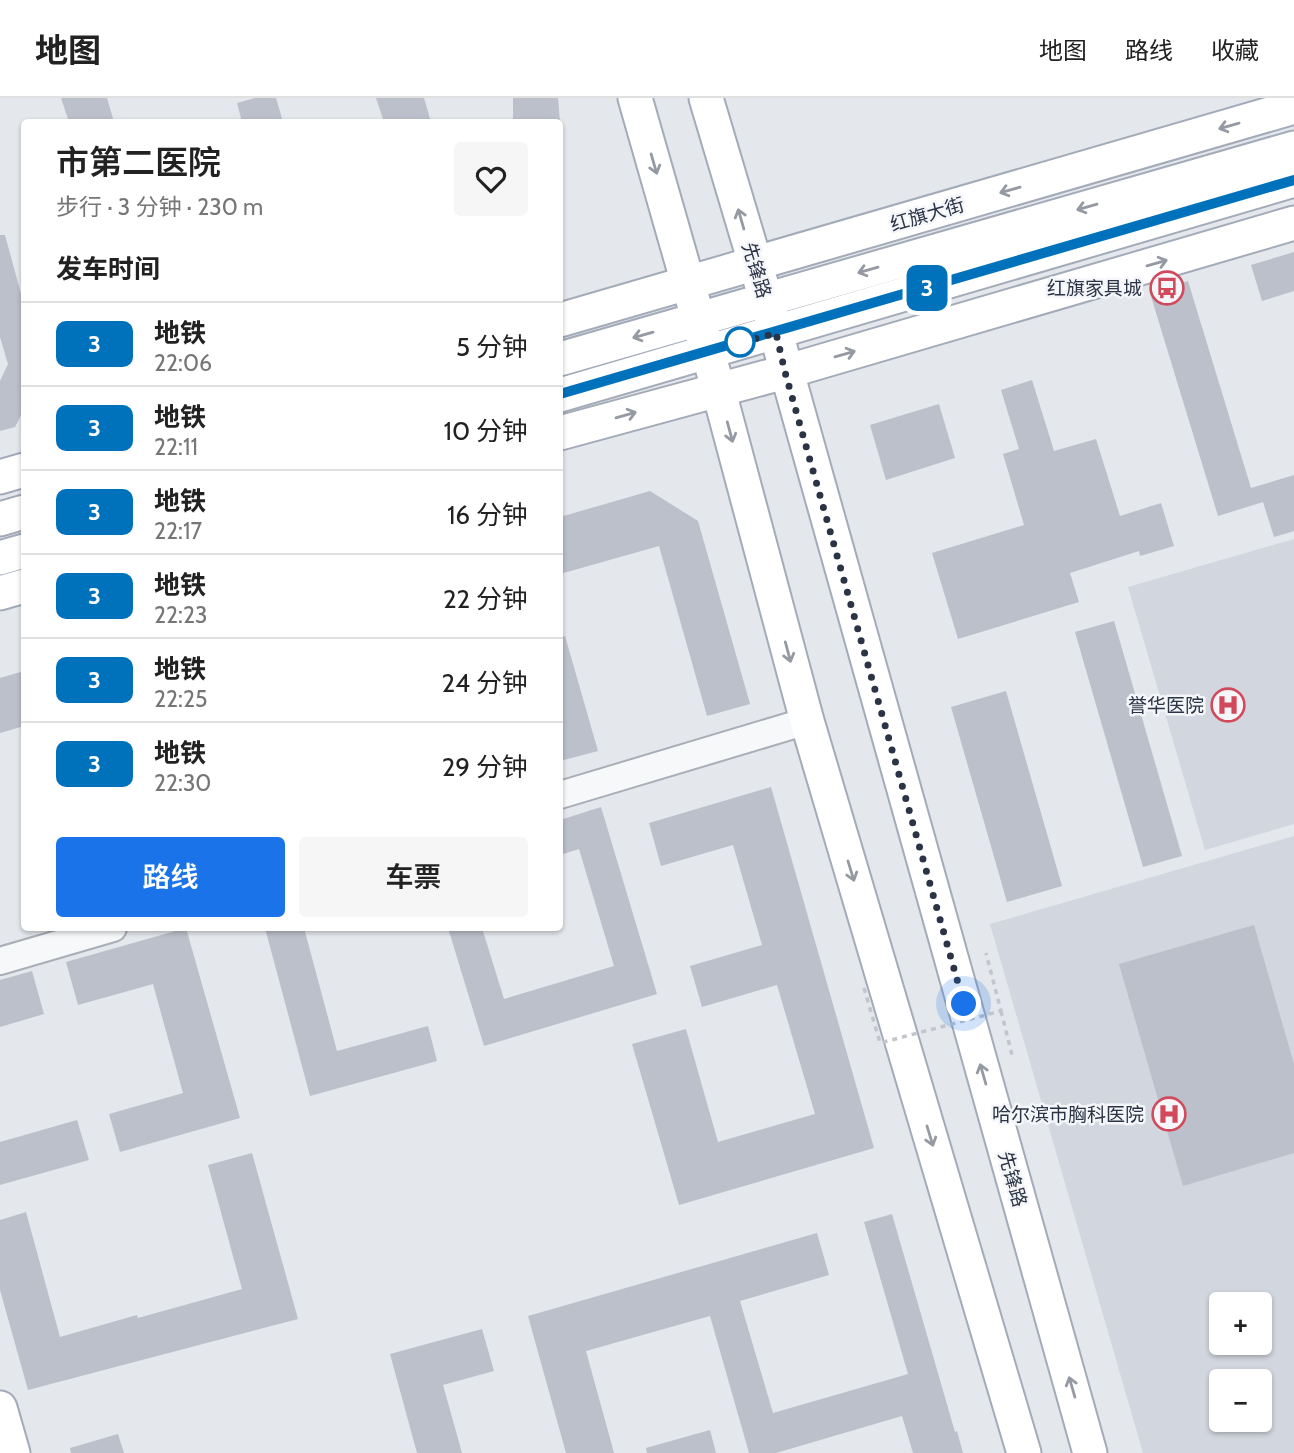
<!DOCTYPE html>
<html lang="zh">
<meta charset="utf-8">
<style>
:root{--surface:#fff;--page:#f6f6f6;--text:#222;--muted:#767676;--line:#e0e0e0;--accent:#1a73e8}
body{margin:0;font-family:Cabin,"Noto Sans SC",sans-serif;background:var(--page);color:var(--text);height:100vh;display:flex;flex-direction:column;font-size:26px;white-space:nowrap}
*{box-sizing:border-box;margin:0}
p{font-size:23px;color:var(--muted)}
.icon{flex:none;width:38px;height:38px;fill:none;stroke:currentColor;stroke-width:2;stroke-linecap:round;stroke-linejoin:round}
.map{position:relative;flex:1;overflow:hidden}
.side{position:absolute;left:21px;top:21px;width:542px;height:812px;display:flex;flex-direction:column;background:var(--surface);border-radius:7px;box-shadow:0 2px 5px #0004}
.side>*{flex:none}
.badge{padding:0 14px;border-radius:10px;font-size:24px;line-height:46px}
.controls{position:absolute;left:1209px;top:1194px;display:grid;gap:14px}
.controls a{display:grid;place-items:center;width:63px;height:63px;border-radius:7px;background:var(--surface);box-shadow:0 2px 5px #0004;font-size:35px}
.you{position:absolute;width:35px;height:35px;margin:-18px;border:5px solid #fff;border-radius:50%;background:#1a73e8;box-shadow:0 0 0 10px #1a73e833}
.map>.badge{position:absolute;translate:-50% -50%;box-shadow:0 0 0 4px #fff}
h2{padding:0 35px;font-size:26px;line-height:63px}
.round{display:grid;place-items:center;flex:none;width:74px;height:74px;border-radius:7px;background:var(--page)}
.summary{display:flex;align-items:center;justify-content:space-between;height:119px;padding:0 35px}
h1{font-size:33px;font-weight:600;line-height:52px}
.cta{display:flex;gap:14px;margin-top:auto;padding:14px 35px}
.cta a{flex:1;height:80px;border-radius:7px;background:var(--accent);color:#fff;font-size:28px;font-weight:600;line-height:80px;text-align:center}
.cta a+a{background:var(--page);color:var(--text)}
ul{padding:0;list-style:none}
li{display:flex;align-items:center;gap:21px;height:84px;padding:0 35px;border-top:2px solid var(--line)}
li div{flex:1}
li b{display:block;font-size:26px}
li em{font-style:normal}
li .badge{min-width:77px;font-weight:700;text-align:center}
header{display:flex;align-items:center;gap:42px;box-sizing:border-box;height:98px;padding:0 35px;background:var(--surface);border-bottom:2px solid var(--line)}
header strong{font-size:33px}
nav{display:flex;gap:38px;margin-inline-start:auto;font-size:24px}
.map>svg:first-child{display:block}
.built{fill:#d2d6de;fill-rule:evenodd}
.building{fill:#bbc0ca}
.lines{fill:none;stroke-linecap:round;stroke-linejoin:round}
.minor-casing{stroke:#a9aeb7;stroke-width:30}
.major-casing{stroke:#a3abb8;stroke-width:37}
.path{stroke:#c2c5cb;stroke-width:3.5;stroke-dasharray:5 5;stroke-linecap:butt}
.minor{stroke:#f7f8fa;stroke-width:26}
.major{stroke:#fff;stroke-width:33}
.path-bridge{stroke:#c2c5cb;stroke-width:3.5;stroke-dasharray:5 5;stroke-linecap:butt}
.oneway{stroke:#959aa2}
.line-casing{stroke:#fff;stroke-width:16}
.line{stroke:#0072bc;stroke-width:10}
.walk{stroke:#2b3445;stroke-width:7;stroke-dasharray:0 12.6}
.stop-dot{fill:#fff;stroke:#0072bc;stroke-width:3.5}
.labels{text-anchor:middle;stroke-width:5;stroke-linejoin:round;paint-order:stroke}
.street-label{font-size:19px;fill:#2b3445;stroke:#f4f6f9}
.poi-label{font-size:19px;fill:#2b3445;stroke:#f4f6f9;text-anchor:end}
</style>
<header>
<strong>地图</strong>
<nav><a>地图</a><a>路线</a><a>收藏</a></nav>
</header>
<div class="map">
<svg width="1294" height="1355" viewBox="0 0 1294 1355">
<rect width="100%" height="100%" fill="#e4e7ec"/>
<g class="built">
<path d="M1294,441V726L1205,752L1128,489Z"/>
<path d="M1294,738V1355H1143L990,826ZM1222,1206H1260V1244H1222ZM1222,1283H1260V1321H1222Z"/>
</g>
<g class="building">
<path d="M61,0H107L114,24H69Z"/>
<path d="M255,0H276L283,24H242L237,5Z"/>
<path d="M376,0H424L431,24H384Z"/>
<path d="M513,0H558L560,24H513Z"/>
<path d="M0,137H5L24,207V311L15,329L0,333V283L8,266L0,239Z"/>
<path d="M1294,154V193L1262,203L1251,167Z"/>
<path d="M1188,183L1251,390L1294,377V433L1274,439L1263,404L1218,418L1150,195Z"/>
<path d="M1032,282L1054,353L1096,341L1120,418L1161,405L1174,448L1140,458L1139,453L1070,475L1079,504L958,541L932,455L1024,427L1003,356L1019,351L1001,292Z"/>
<path d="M939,306L955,360L886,382L870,327Z"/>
<path d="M650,393L698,423L750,606L707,618L659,448L560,476V419Z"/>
<path d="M1114,523L1182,758L1143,769L1075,534Z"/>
<path d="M565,538L598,653L560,663V539Z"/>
<path d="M24,573V628L0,635V580Z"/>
<path d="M1006,593L1062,788L1007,804L951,609Z"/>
<path d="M771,689L874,1050L679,1107L632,946L686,931L718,1044L815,1016L777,887L702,909L690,868L762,847L733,747L661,768L649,725Z"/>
<path d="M601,709L657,896L484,948L448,830H482L504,901L614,868L579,751L560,757V722Z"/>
<path d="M1254,827L1294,966V1055L1183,1088L1119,866Z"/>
<path d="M186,830L240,1020L120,1054L109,1016L183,995L153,886L78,907L66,864Z"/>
<path d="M265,830H304L337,953L428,928L437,963L310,998Z"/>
<path d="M32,873L44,916L0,929V882Z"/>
<path d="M77,1022L89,1062L0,1087V1044Z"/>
<path d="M252,1055L298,1221L28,1292L0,1192V1122L26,1114L60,1239L137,1217L138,1220L242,1191L208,1067Z"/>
<path d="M892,1116L955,1334L957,1333L963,1355H913L902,1318L776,1355H749L710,1218L586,1253L614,1355H566L528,1218L817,1135L829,1177L740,1203L773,1315L908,1276L864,1124Z"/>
<path d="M482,1231L494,1273L443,1287L462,1355H417L390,1256Z"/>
<path d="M710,1332L716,1355H647L646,1350Z"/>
<path d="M118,1336L124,1355H71L70,1350Z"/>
</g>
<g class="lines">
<defs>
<g id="minor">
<path d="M560,697L807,623"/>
<path d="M0,863L113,830"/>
</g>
<g id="major">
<path d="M635,0L718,290L807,623L1024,1355"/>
<path d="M706,0L776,235L1090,1355"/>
<path d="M560,222L1294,9"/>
<path d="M560,261L1294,50"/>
<path d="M560,297L1294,82"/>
<path d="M560,335L785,274L1294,125"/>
<path d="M0,379L24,372"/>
<path d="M0,421L24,414"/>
<path d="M0,460L24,453"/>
<path d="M0,495L24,488"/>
<path d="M0,1310L13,1355"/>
</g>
</defs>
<use href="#minor" class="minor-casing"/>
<use href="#major" class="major-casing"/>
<path class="path" d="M1001,913L1012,957"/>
<use href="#minor" class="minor"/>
<use href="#major" class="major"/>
<path class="path-bridge" d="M864,890L880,945L1001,913L986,855"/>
</g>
<defs><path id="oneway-shaft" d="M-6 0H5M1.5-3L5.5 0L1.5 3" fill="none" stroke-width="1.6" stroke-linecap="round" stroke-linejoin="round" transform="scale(1.75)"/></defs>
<g class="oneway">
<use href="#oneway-shaft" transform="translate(1229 28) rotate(164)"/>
<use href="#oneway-shaft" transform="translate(654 66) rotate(74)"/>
<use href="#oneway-shaft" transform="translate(1010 92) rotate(164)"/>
<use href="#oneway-shaft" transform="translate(1087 109) rotate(164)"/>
<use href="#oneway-shaft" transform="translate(741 121) rotate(-106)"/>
<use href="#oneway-shaft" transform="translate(1157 165) rotate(-16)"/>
<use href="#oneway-shaft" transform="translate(868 172) rotate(164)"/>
<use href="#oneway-shaft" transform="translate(643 237) rotate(164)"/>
<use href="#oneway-shaft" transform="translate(845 256) rotate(-16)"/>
<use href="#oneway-shaft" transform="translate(626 317) rotate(-16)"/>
<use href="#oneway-shaft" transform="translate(730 334) rotate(75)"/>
<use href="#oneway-shaft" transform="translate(788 554) rotate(75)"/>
<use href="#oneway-shaft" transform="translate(851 773) rotate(73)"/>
<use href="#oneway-shaft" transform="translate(983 976) rotate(-106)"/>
<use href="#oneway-shaft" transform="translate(930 1038) rotate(73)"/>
<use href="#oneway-shaft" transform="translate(1072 1289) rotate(-106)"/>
</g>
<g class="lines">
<defs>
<path id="line" d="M560,296L1294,82"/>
</defs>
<use href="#line" class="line-casing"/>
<use href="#line" class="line"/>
<path class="walk" d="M740,244L736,246L776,235L785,274L964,906"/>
</g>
<defs>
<symbol id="bus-ring" viewBox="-11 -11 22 22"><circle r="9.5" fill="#f4f6f9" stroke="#d1495b" stroke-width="1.5"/><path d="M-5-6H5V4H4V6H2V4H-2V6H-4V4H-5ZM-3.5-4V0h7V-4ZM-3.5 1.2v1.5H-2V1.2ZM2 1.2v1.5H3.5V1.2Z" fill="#d1495b"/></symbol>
<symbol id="hospital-ring" viewBox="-11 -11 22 22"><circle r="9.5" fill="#f4f6f9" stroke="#d1495b" stroke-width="1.5"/><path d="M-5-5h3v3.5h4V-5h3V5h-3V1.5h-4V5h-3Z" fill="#d1495b"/></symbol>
</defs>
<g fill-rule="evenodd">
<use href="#bus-ring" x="1148" y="171" width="38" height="38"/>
<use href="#hospital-ring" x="1209" y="588" width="38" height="38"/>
<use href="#hospital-ring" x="1150" y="997" width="38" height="38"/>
</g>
<circle class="stop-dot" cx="740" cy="244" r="14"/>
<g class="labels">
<g class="street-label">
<text transform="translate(927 116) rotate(-16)" y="7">红旗大街</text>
<text transform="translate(757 172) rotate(73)" y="7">先锋路</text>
<text transform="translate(1013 1081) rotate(74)" y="7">先锋路</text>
</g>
<g class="poi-label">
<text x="1142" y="197">红旗家具城</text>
<text x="1204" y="614">誉华医院</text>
<text x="1144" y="1023">哈尔滨市胸科医院</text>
</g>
</g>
</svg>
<div class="controls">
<a>+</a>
<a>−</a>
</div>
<div class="you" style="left:964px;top:906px"></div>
<b class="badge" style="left:927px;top:190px;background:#0072bc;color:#fff">3</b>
<section class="side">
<div class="summary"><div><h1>市第二医院</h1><p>步行 · 3 分钟 · 230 m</p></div><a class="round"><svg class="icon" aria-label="heart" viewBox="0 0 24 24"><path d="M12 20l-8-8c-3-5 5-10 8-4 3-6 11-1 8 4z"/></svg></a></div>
<h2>发车时间</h2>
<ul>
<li><span class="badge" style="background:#0072bc;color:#fff">3</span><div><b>地铁</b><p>22:06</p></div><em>5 分钟</em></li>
<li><span class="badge" style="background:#0072bc;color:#fff">3</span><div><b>地铁</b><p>22:11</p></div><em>10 分钟</em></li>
<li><span class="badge" style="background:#0072bc;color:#fff">3</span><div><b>地铁</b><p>22:17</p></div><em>16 分钟</em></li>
<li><span class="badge" style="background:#0072bc;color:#fff">3</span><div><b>地铁</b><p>22:23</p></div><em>22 分钟</em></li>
<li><span class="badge" style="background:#0072bc;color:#fff">3</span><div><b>地铁</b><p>22:25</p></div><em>24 分钟</em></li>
<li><span class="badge" style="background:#0072bc;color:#fff">3</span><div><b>地铁</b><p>22:30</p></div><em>29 分钟</em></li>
</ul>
<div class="cta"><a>路线</a><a>车票</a></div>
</section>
</div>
